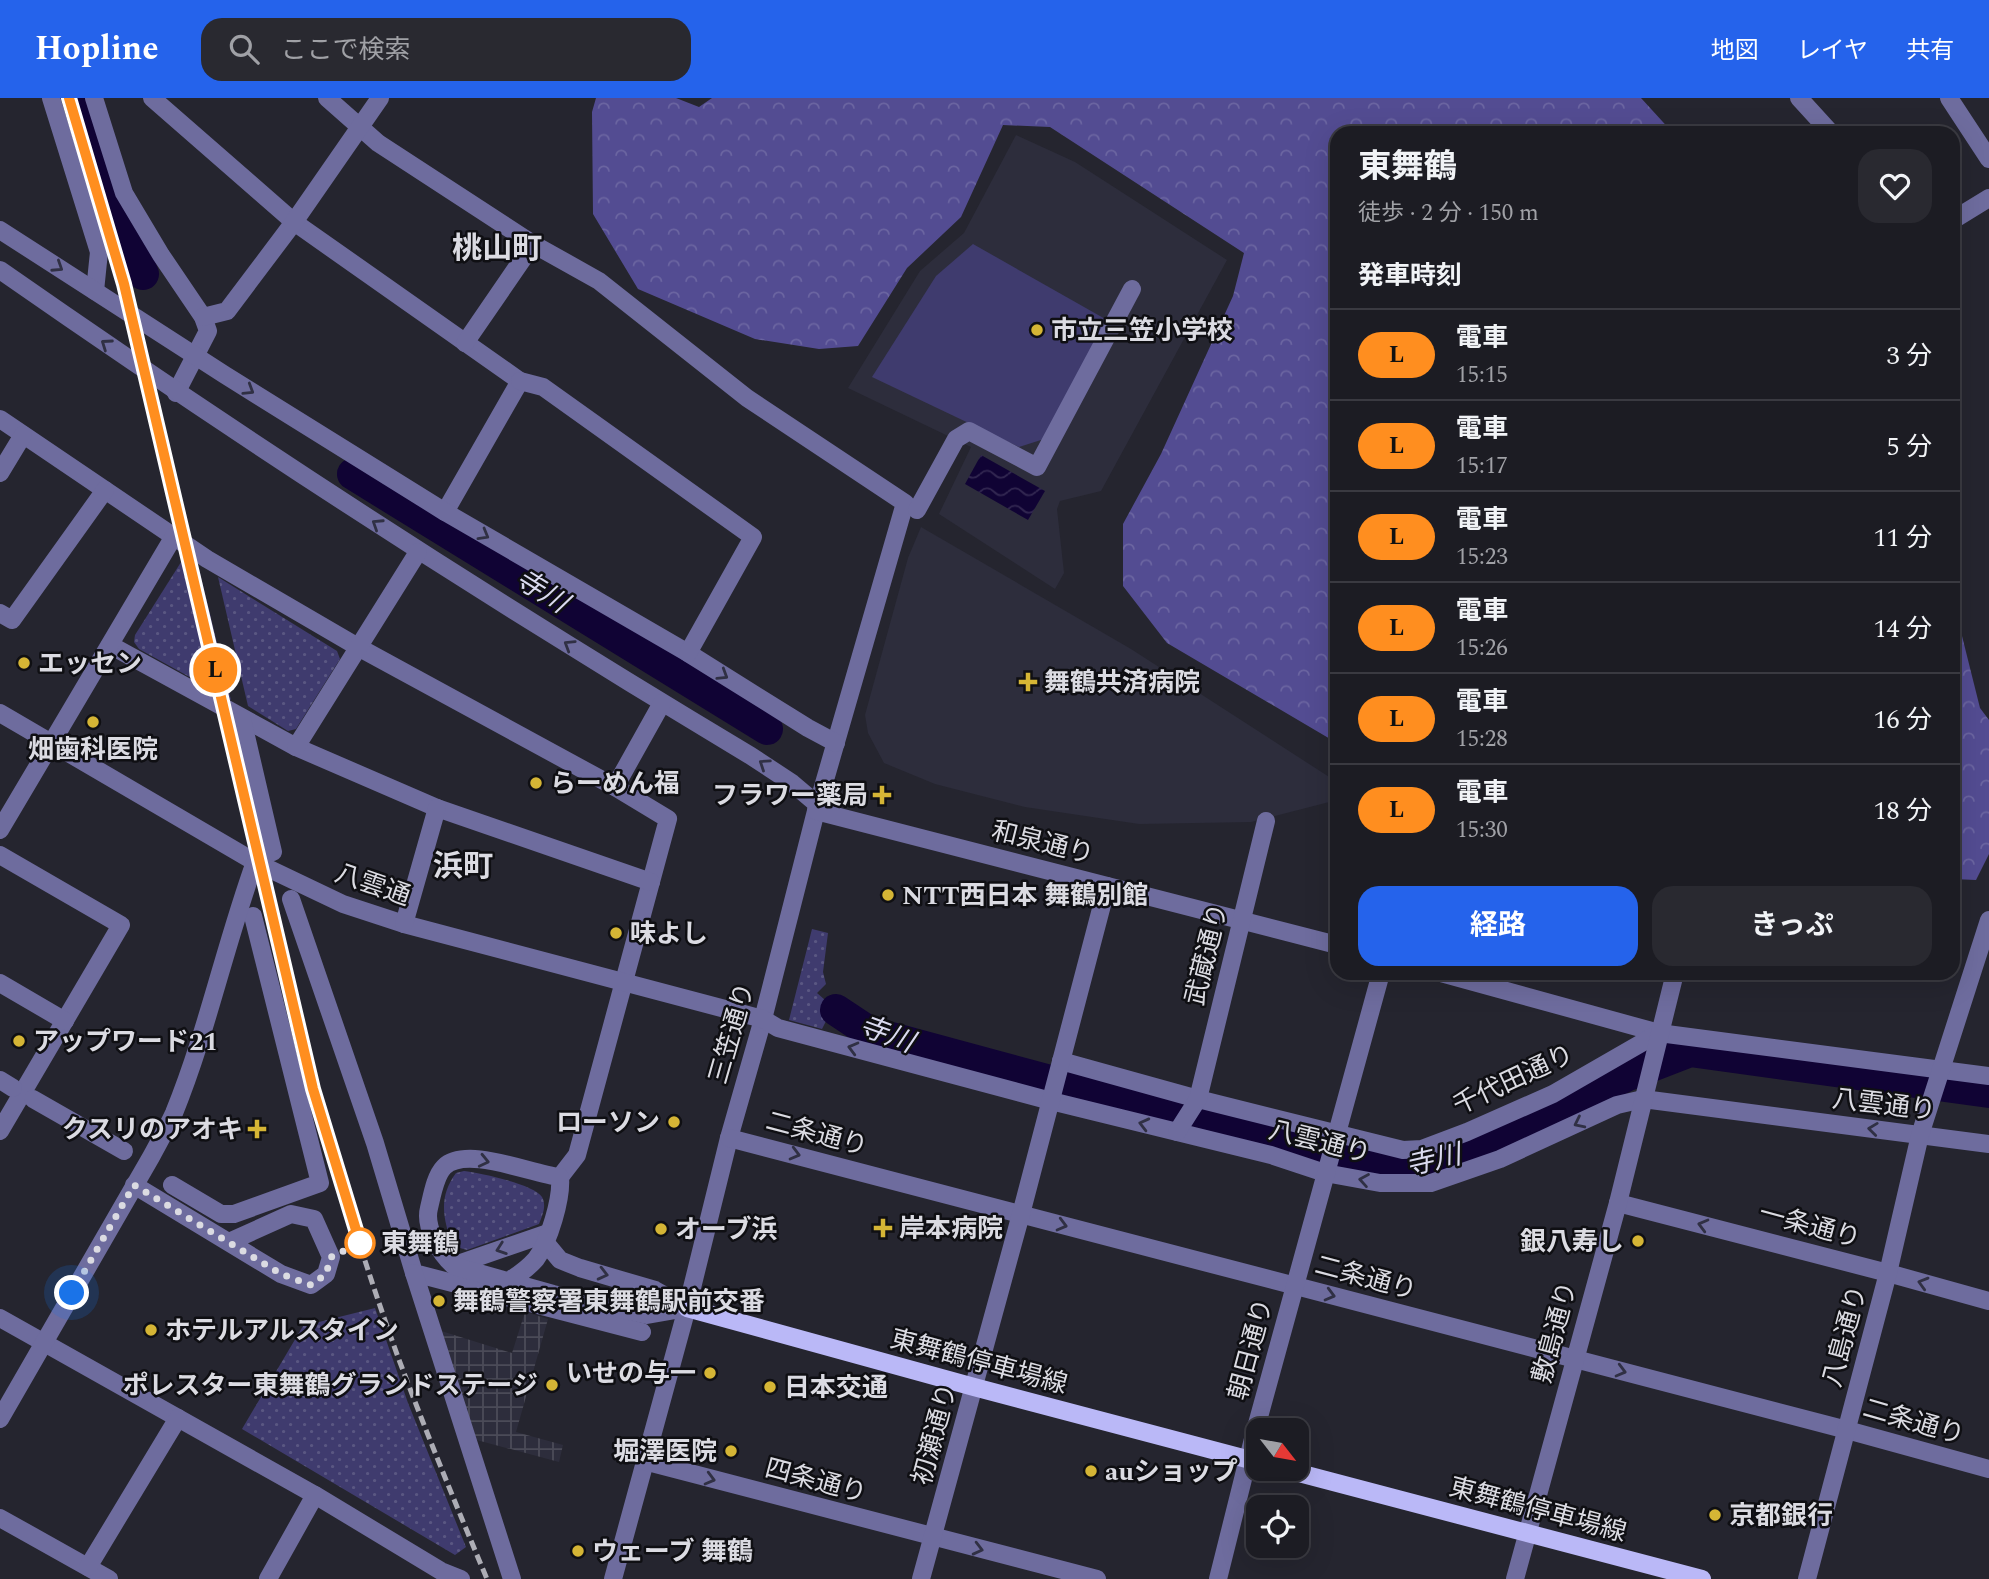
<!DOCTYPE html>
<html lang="ja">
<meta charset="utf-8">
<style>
:root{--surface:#1c1c23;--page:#292930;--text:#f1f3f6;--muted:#a0a1a6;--line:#3a3a41;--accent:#2563eb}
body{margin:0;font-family:Spectral,"Noto Sans JP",serif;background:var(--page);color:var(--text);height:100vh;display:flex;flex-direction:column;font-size:26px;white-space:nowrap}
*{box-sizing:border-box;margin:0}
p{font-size:23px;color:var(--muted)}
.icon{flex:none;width:38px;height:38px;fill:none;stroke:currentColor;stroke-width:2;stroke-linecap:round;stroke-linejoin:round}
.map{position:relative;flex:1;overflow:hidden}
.panel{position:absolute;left:1330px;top:28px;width:630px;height:854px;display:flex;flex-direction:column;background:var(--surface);border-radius:21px;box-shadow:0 7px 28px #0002,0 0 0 2px var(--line)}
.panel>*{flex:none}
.badge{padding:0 14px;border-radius:23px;font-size:24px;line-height:46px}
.needle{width:46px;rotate:121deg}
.controls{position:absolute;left:1246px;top:1320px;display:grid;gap:14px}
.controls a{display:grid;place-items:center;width:63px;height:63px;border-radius:14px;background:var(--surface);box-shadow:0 7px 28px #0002,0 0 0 2px var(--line);font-size:35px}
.you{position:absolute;width:35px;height:35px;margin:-18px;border:5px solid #fff;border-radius:50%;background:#1a73e8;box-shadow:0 0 0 10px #1a73e833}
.map>.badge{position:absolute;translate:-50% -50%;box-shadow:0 0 0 4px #fff}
h2{padding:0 28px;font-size:26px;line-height:63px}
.round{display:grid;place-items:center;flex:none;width:74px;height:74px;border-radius:21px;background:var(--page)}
.headline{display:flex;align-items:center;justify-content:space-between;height:119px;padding:0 28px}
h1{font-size:33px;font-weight:700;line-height:52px}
.primary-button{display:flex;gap:14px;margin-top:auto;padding:14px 28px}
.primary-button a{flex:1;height:80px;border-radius:21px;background:var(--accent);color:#fff;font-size:28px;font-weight:700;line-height:80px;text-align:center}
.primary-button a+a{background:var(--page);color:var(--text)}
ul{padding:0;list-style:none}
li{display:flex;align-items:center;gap:21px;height:91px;padding:0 28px;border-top:2px solid var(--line)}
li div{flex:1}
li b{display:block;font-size:26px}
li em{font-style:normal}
li .badge{min-width:77px;font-weight:700;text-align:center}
header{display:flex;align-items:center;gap:42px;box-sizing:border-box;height:98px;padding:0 35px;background:var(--accent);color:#fff}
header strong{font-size:33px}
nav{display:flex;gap:38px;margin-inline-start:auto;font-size:24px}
.search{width:490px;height:63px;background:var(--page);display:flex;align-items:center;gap:18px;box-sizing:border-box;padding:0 24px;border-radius:21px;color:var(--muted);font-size:26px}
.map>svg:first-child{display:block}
.built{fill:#2d2d3c}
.industrial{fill:url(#industrial-grid)}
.green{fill:url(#green-dots)}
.forest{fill:url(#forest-crowns)}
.pitch{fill:#3f3b6e}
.water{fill:url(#water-waves)}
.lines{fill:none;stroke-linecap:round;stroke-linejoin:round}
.river{stroke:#100334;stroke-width:32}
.minor{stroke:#6e6c9e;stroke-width:18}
.major{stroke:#bab8f7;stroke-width:18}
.rail{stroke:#adadb5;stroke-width:5;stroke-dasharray:10 5;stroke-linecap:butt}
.oneway{stroke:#303044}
.line-casing{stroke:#fff;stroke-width:16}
.line{stroke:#ff8e1f;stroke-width:10}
.walk{stroke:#dbdbe2;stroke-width:7;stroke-dasharray:0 12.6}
.poi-dot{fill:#d5b535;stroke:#0f0f13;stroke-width:2.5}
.stop-dot{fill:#fff;stroke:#ff8e1f;stroke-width:3.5}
.labels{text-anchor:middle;stroke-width:5;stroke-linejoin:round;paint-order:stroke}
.poi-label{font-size:26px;font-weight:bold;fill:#dbdbe2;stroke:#0f0f13;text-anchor:start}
.street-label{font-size:26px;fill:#dbdbe2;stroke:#0f0f13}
.stop-label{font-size:26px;font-weight:bold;fill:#dbdbe2;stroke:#0f0f13;text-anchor:start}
.water-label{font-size:28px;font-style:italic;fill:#dadaef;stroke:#0f0f13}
.quarter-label{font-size:30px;font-weight:bold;fill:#dbdbe2;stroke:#0f0f13}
</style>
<header>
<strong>Hopline</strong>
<div class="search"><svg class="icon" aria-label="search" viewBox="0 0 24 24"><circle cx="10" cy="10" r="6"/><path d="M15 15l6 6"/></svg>ここで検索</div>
<nav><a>地図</a><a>レイヤ</a><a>共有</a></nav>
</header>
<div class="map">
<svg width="1989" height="1481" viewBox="0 0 1989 1481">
<defs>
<pattern id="industrial-grid" width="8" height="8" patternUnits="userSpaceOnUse" patternTransform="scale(1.75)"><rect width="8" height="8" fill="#2d2d3c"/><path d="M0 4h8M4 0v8" fill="none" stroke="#4b4b58"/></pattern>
<pattern id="green-dots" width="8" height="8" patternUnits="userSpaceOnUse" patternTransform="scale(1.75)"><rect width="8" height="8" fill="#3f3b6e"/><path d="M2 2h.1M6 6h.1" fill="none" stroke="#5a5782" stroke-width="1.8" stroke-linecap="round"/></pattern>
<pattern id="forest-crowns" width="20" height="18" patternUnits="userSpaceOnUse" patternTransform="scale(1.75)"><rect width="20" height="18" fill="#534c92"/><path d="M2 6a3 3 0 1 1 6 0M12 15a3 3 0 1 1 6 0" fill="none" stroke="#6b65a1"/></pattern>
<pattern id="water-waves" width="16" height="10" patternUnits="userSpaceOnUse" patternTransform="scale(1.75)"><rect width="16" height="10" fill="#100334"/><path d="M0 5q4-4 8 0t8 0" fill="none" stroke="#322751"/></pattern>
</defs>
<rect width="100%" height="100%" fill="#25252f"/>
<g class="built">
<path d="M1016,37L1075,64L1227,162L1101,393L1060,403L1057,411L1064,475L1055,491L939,416L971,349L848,290L920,173L964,135Z"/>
<path d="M921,429L1131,551L1337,684V702L1251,724L1139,726L1025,709L935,686L884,665L868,635L865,617L908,460Z"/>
</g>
<path class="industrial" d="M525,1214L548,1221L516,1334L563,1347L559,1364L473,1341L438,1232L512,1255Z"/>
<g class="green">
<path d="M183,461L199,471L231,602L139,551L134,544L135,537Z"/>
<path d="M218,479L337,553L340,561L296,631L288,633L248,608Z"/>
<path d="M812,831L828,835L823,874L826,886L817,895L833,909L822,931L789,922Z"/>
<path d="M464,1073C480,1075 534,1086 542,1099C547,1108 542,1118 539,1126L467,1152L453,1148C443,1122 438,1099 456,1075Z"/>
<path d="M375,1210L408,1305L466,1449L455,1457L242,1331L303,1228Z"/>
</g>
<g class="forest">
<path d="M596,0H676L699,9L712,0H1641L1673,35H1337V645L1167,545L1123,488V426L1161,356L1233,198L1244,155L1050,29L1003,27L961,119L907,170L858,248L819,251L755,241L638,191L593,116L592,14Z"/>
<path d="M1953,502L1980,610L1989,622V756L1976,782L1953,781Z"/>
</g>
<path class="pitch" d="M973,146L1107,222L1044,341L1019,349L872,279L936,178Z"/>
<g class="water">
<path d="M981,357L1045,393L1028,422L965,386Z"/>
<path d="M1951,980L1989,985V1007L1946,1000Z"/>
</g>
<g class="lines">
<g class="river">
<path d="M81,0L108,90L143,176"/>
<path d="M353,376L767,631"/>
<path d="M836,912L869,934L1313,1054L1330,1056L1388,1072L1426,1066L1482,1050L1628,977L1690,953L1989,994"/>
</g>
<g class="minor">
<path d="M51,0L99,154L95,193"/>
<path d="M94,0L124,95L161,157L203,219L208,233L176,295"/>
<path d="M152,0L294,124L520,283L445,414"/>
<path d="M327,0L378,45L533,146L599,183L747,300L905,405L816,713L763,921L729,1040L687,1210L613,1481"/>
<path d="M1799,0L1831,35"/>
<path d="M1949,0L1989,61"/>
<path d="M1953,122L1989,100"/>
<path d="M0,132L225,277L445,414L688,555L808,630L836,645"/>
<path d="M0,172C245,343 495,505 751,658L792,685L818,707"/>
<path d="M203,219L227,213L294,124L380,0"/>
<path d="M465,245L533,146"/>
<path d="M520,283L543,289L753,439L688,555"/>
<path d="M0,321L207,461L358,549L615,689L668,721L577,1057L560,1079"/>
<path d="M0,375L23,337"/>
<path d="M917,412L956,341L969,333L1037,369L1132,191"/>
<path d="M0,515L12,522L105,392"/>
<path d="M110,547L296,649L437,710L651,784"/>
<path d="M0,615L255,764L343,806L404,826L763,921L778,930L1051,1003L1271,1057L1325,1075L1380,1085H1431L1500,1061L1617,1007L1643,1001L1989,1046"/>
<path d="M242,621L273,754"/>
<path d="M296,649L418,454"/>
<path d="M615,689L662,605"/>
<path d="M816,713L1337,847"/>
<path d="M0,732L174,438"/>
<path d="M0,757L121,827L0,1033"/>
<path d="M291,801L375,1045L414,1175L642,1234"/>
<path d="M404,826L437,710"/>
<path d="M1441,875L1659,935L1989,978"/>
<path d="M0,885L65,923"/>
<path d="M1061,963L1198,1001L1403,1052L1422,1051L1467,1034L1553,996L1659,935"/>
<path d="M0,982L13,990"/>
<path d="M33,1001L124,1053"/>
<path d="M1177,1034L1198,1001L1266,723"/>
<path d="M729,1040L1847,1332L1989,1371"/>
<path d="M134,1087L281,1176L311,1187L326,1176L331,1159L314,1121L291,1116L229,1144"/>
<path d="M172,1087L221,1116H234L320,1085L253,818"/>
<path d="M1618,1105L1888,1175L1989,1203"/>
<path d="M545,1144L560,1162L580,1170L655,1192L687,1210"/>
<path d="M455,1167L548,1135"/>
<path d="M414,1175L512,1481"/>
<path d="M510,1182C520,1176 528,1170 536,1161C549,1144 562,1100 560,1079C531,1076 466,1047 444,1069C435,1078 432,1098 429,1110C424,1129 440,1156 454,1168L553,1196L647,1217L687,1210"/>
<path d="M0,1220L315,1397L441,1473L461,1481"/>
<path d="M0,1321L151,1059C159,1044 167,1030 174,1015C207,934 225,847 255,764"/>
<path d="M644,1363L1097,1481"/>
<path d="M0,1420L109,1481"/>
<path d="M88,1469L178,1320"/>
<path d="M268,1481L315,1397"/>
<path d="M921,1481L1021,1116L1107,788"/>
<path d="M1218,1481L1254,1337L1381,875"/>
<path d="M1515,1481L1618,1105L1675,875"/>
<path d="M1807,1481L1888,1175L1920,1037L1989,822"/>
</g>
<g class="major">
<path d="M687,1210L974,1289L1258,1364"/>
<path d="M1280,1370L1702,1481"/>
</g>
<path class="rail" d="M69,0L124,186L313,991C339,1081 366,1171 398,1259C426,1334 456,1407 487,1481"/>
</g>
<defs><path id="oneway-chevron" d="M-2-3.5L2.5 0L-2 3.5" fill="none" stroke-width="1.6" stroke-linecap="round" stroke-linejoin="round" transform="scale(1.75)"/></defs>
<g class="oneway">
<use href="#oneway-chevron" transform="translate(58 169) rotate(33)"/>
<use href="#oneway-chevron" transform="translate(106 246) rotate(-145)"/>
<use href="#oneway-chevron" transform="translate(249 292) rotate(32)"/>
<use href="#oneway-chevron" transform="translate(377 426) rotate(-147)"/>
<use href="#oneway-chevron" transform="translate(484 437) rotate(30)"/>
<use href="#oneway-chevron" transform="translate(569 547) rotate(-148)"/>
<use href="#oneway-chevron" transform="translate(723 577) rotate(32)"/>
<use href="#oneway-chevron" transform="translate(764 666) rotate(-146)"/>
<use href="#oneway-chevron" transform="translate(853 950) rotate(-165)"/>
<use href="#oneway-chevron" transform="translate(1579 1025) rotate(154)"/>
<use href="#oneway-chevron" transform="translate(1144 1026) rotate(-166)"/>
<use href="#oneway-chevron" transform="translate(1873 1031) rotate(-173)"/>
<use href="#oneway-chevron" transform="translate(795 1056) rotate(15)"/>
<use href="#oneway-chevron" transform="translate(484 1063) rotate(13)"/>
<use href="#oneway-chevron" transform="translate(1364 1082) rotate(-170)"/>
<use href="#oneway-chevron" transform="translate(1062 1127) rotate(15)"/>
<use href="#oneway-chevron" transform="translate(1703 1127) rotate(-165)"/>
<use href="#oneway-chevron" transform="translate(501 1151) rotate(161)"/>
<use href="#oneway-chevron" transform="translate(603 1176) rotate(14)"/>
<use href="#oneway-chevron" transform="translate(1923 1185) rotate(-164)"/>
<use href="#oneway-chevron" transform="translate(1330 1197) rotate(15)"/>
<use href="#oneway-chevron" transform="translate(1621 1273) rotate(15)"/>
<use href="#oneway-chevron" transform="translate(710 1381) rotate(15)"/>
<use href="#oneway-chevron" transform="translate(978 1451) rotate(14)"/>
</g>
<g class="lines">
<defs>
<path id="line" d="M69,0L124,186L313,991L360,1145"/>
</defs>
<use href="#line" class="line-casing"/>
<use href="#line" class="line"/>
<path class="walk" d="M72,1195L134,1087L281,1176L311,1187L326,1176L331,1159L360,1145"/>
</g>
<g class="poi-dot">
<circle cx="1037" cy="232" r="7"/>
<circle cx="24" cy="565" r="7"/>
<path d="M1024.5 573.5h7v7h7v7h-7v7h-7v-7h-7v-7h7z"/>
<circle cx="93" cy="624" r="7"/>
<circle cx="536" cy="685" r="7"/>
<path d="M878.5 686.5h7v7h7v7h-7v7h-7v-7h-7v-7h7z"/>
<circle cx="888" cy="797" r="7"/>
<circle cx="616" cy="835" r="7"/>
<circle cx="19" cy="943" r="7"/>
<circle cx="674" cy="1024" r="7"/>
<path d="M253.5 1020.5h7v7h7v7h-7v7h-7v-7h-7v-7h7z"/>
<path d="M879.5 1119.5h7v7h7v7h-7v7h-7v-7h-7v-7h7z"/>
<circle cx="661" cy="1131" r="7"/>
<circle cx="1638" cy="1143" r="7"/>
<circle cx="439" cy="1203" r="7"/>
<circle cx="151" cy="1232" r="7"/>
<circle cx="710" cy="1275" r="7"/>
<circle cx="552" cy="1287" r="7"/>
<circle cx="770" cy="1289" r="7"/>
<circle cx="731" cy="1353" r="7"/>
<circle cx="1091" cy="1373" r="7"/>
<circle cx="1715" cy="1417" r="7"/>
<circle cx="578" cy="1453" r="7"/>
</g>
<circle class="stop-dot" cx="360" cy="1145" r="14"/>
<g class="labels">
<g class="poi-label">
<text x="1051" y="241">市立三笠小学校</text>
<text x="38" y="574">エッセン</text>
<text x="1044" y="593">舞鶴共済病院</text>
<text x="93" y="660" text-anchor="middle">畑歯科医院</text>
<text x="550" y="694">らーめん福</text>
<text x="868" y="706" text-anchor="end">フラワー薬局</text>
<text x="902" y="806">NTT西日本 舞鶴別館</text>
<text x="630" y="844">味よし</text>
<text x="33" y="952">アップワード21</text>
<text x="660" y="1033" text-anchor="end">ローソン</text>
<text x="243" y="1040" text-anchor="end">クスリのアオキ</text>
<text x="899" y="1139">岸本病院</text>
<text x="675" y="1140">オーブ浜</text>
<text x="1624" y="1152" text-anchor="end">銀八寿し</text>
<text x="453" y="1212">舞鶴警察署東舞鶴駅前交番</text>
<text x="165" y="1241">ホテルアルスタイン</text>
<text x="696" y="1284" text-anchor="end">いせの与一</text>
<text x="538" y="1296" text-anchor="end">ポレスター東舞鶴グランドステージ</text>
<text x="784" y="1298">日本交通</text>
<text x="717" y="1362" text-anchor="end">堀澤医院</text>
<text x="1105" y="1382">auショップ</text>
<text x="1729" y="1426">京都銀行</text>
<text x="592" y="1462">ウェーブ 舞鶴</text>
</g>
<g class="street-label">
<text transform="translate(1043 744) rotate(14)" y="9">和泉通り</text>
<text transform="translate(373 786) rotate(19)" y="9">八雲通</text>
<text transform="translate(1206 856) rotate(-76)" y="9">武蔵通り</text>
<text transform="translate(731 935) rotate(-74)" y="9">三笠通り</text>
<text transform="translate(1513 981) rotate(-25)" y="9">千代田通り</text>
<text transform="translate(1884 1006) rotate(7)" y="9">八雲通り</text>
<text transform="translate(817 1035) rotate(15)" y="9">二条通り</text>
<text transform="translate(1320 1043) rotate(14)" y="9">八雲通り</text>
<text transform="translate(1810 1127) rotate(15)" y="9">一条通り</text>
<text transform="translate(1366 1179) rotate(15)" y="9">二条通り</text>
<text transform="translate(1554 1234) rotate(-75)" y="9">敷島通り</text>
<text transform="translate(1844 1238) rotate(-75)" y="9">八島通り</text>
<text transform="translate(1250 1251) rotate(-75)" y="9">朝日通り</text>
<text transform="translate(979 1263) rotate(15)" y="9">東舞鶴停車場線</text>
<text transform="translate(1914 1323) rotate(16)" y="9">二条通り</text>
<text transform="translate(934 1336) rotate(-75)" y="9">初瀬通り</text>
<text transform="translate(816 1382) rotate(15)" y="9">四条通り</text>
<text transform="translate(1538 1411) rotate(15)" y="9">東舞鶴停車場線</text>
</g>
<g class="stop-label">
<text x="381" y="1154">東舞鶴</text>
</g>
<g class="water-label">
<text transform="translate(542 492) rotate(32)" y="10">寺川</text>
<text transform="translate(887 935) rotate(20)" y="10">寺川</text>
<text transform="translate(1433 1061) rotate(-13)" y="10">寺川</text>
</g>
<g class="quarter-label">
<text x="497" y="160">桃山町</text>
<text x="463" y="778">浜町</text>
</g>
</g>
</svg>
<div class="controls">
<a><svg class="needle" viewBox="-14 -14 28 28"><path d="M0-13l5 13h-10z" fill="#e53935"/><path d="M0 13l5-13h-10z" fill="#a0a1a6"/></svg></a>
<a><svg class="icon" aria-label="locate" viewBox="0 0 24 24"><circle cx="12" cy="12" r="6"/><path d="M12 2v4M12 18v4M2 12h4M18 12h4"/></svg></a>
</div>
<div class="you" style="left:72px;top:1195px"></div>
<b class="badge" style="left:215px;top:572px;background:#ff8e1f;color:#111">L</b>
<section class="panel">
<div class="headline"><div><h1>東舞鶴</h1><p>徒歩 · 2 分 · 150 m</p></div><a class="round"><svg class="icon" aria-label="heart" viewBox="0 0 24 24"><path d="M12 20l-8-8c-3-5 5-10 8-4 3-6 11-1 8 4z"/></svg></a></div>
<h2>発車時刻</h2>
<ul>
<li><span class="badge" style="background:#ff8e1f;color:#111">L</span><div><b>電車</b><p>15:15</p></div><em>3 分</em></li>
<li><span class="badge" style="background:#ff8e1f;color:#111">L</span><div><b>電車</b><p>15:17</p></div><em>5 分</em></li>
<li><span class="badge" style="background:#ff8e1f;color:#111">L</span><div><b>電車</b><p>15:23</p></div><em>11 分</em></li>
<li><span class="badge" style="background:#ff8e1f;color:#111">L</span><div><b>電車</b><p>15:26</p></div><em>14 分</em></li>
<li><span class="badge" style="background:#ff8e1f;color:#111">L</span><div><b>電車</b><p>15:28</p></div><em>16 分</em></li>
<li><span class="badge" style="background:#ff8e1f;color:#111">L</span><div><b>電車</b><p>15:30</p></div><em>18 分</em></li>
</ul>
<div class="primary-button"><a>経路</a><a>きっぷ</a></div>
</section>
</div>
